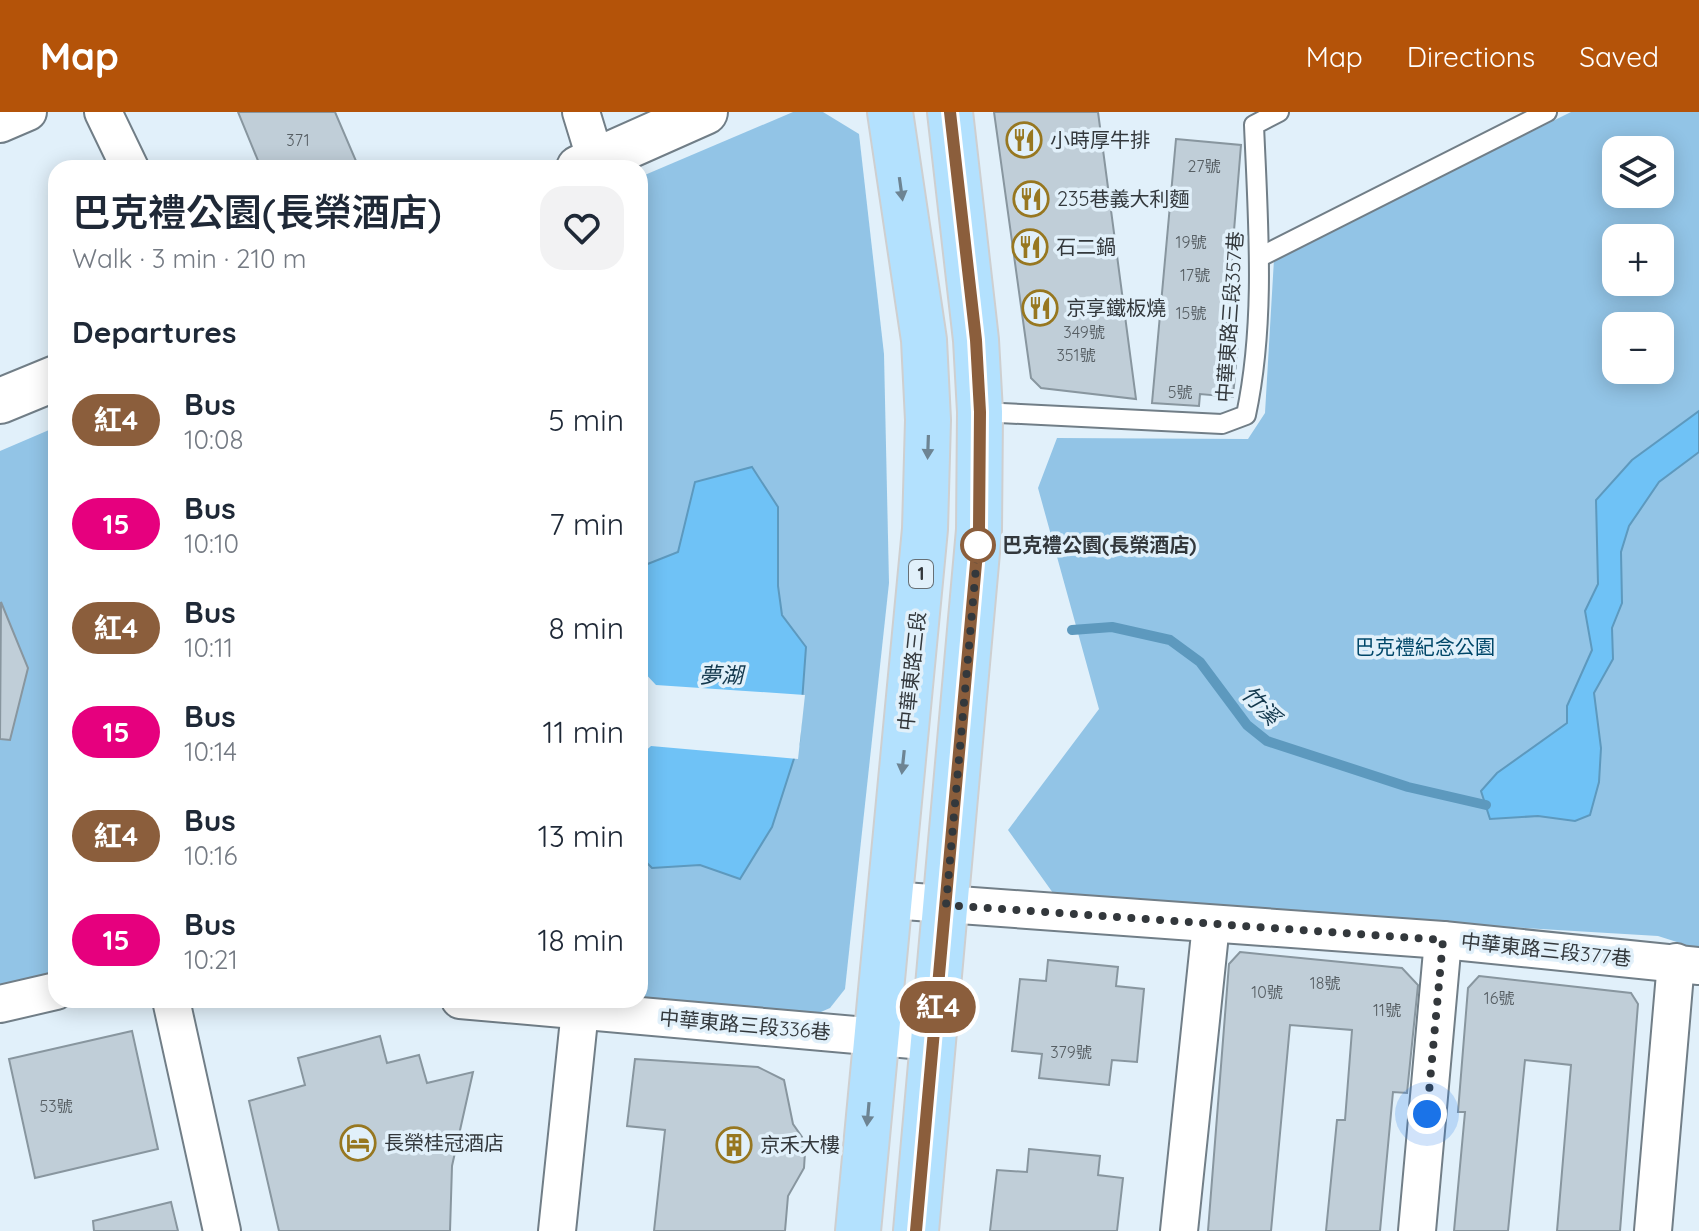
<!DOCTYPE html>
<meta charset="utf-8">
<style>
:root{--surface:#fff;--page:#f2f2f3;--text:#1f2937;--muted:#747a83;--accent:#b45309}
body{margin:0;font-family:Quicksand,"Noto Sans TC",sans-serif;background:var(--page);color:var(--text);height:100vh;display:flex;flex-direction:column;font-size:30px;white-space:nowrap}
*{box-sizing:border-box;margin:0}
p{font-size:26px;color:var(--muted)}
.icon{flex:none;width:44px;height:44px;fill:none;stroke:currentColor;stroke-width:2;stroke-linecap:round;stroke-linejoin:round}
.map{position:relative;flex:1;overflow:hidden}
.details{position:absolute;left:48px;top:48px;width:600px;height:848px;display:flex;flex-direction:column;background:var(--surface);border-radius:24px;box-shadow:0 4px 20px #0003}
.details>*{flex:none}
.badge{padding:0 16px;border-radius:26px;font-size:28px;line-height:52px}
.controls{position:absolute;left:1602px;top:24px;display:grid;gap:16px}
.controls a{display:grid;place-items:center;width:72px;height:72px;border-radius:16px;background:var(--surface);box-shadow:0 4px 20px #0003;font-size:40px}
.you{position:absolute;width:40px;height:40px;margin:-20px;border:6px solid #fff;border-radius:50%;background:#1a73e8;box-shadow:0 0 0 12px #1a73e833}
.map>.badge{position:absolute;translate:-50% -50%;box-shadow:0 0 0 4px #fff}
h2{padding:0 24px;font-size:30px;line-height:72px}
.round{display:grid;place-items:center;flex:none;width:84px;height:84px;border-radius:24px;background:var(--page)}
.summary{display:flex;align-items:center;justify-content:space-between;height:136px;padding:0 24px}
h1{font-size:38px;font-weight:600;line-height:60px}
ul{padding:0;list-style:none}
li{display:flex;align-items:center;gap:24px;height:104px;padding:0 24px}
li div{flex:1}
li b{display:block;font-size:30px}
li em{font-style:normal}
li .badge{min-width:88px;font-weight:700;text-align:center}
header{display:flex;align-items:center;gap:48px;box-sizing:border-box;height:112px;padding:0 40px;background:var(--accent);color:#fff}
header strong{font-size:38px}
nav{display:flex;gap:44px;margin-inline-start:auto;font-size:28px}
.map>svg:first-child{display:block}
.green{fill:#92c4e6;fill-rule:evenodd}
.water{fill:#6fc2f6;stroke:#5d99be;stroke-width:2}
.pier{fill:#e1f0fa}
.lines{fill:none;stroke-linecap:round;stroke-linejoin:round}
.stream{stroke:#5d99be;stroke-width:10}
.building{fill:#c0ced8;stroke:#88969f;stroke-width:2}
.service-casing{stroke:#717e87;stroke-width:22}
.minor-casing{stroke:#717e87;stroke-width:40}
.tertiary-casing{stroke:#717e87;stroke-width:48}
.primary-casing{stroke:#cecfd0;stroke-width:48}
.service{stroke:#fff;stroke-width:18}
.minor{stroke:#fff;stroke-width:36}
.tertiary{stroke:#fff;stroke-width:44}
.primary{stroke:#b3e1fe;stroke-width:44}
.oneway{fill:#6d8493}
.line-casing{stroke:#fff;stroke-width:18}
.line{stroke:#8b5e3c;stroke-width:12}
.walk{stroke:#33383c;stroke-width:8;stroke-dasharray:0 14.4}
.stop-dot{fill:#fff;stroke:#8b5e3c;stroke-width:4}
.labels{text-anchor:middle;stroke-width:7;stroke-linejoin:round;paint-order:stroke}
.number-label{font-size:16px;fill:#565e63}
.shield{fill:#e1f0fa;stroke:#676f75;stroke-width:2}
.shield-label{font-size:18px;font-weight:bold;fill:#33383c}
.poi-label{font-size:20px;fill:#33383c;stroke:#e1f0fa;text-anchor:start}
.street-label{font-size:20px;fill:#33383c;stroke:#e1f0fa}
.stop-label{font-size:20px;font-weight:bold;fill:#33383c;stroke:#e1f0fa;text-anchor:start}
.park-label{font-size:20px;fill:#004769;stroke:#e1f0fa}
.water-label{font-size:22px;font-style:italic;fill:#13384d;stroke:#e1f0fa}
</style>
<header>
<strong>Map</strong>
<nav><a>Map</a><a>Directions</a><a>Saved</a></nav>
</header>
<div class="map">
<svg width="1699" height="1119" viewBox="0 0 1699 1119">
<rect width="100%" height="100%" fill="#e1f0fa"/>
<g class="green">
<path d="M793,0H823L859,22L884,242L889,471L845,877L830,896L805,907L640,888V65Z"/>
<path d="M1571,0H1699V837L1658,824L1058,788L1008,718L1099,597L1038,376L1057,326L1248,327L1265,301L1274,147ZM1616,38H1660V82H1616ZM1616,126H1660V170H1616ZM1616,214H1660V258H1616Z"/>
<path d="M56,315V863L0,873V339Z"/>
</g>
<g class="water">
<path d="M1699,299V340L1659,370L1629,414L1621,440L1622,491L1612,516L1613,547L1594,581L1601,636L1599,670L1590,703L1575,709L1538,704L1490,707L1481,679L1497,661L1567,611V594L1592,538L1585,499L1598,472L1596,388L1632,348Z"/>
<path d="M752,355L778,395V474L782,503L806,535L799,631L772,715L740,767L700,753L652,756L640,744V455L678,440L695,370Z"/>
</g>
<path class="pier" d="M640,556L656,573L805,583L798,647L651,634L640,644Z"/>
<g class="lines">
<path class="stream" d="M1072,518L1112,515L1170,528L1200,550L1247,613L1267,629L1408,675L1486,693"/>
</g>
<g class="building">
<path d="M238,0H335L359,56H261Z"/>
<path d="M994,0H1098L1136,287L1041,276L1031,266Z"/>
<path d="M1176,27L1241,33L1225,229L1238,230L1233,285L1200,282L1199,294L1152,291Z"/>
<path d="M1,490L28,556L10,628L0,627Z"/>
<path d="M1240,840L1402,856L1418,873L1407,981L1393,980L1380,1119H1326L1337,1008H1345L1352,918L1290,913L1271,1119H1208L1229,852Z"/>
<path d="M1048,848L1118,855L1116,874L1144,877L1137,950L1112,948L1109,973L1039,966L1042,942L1012,939L1020,867L1046,869Z"/>
<path d="M1479,864L1631,881L1638,892L1620,1119H1557L1571,953L1525,948L1508,1119H1454L1465,1000H1458L1468,876Z"/>
<path d="M132,919L158,1037L35,1066L9,947Z"/>
<path d="M380,924L387,951L419,943L427,971L473,960L452,1054L450,1119H279L249,989L305,973L298,946Z"/>
<path d="M635,947L758,955L784,968L793,1012L802,1025L805,1040L804,1056L788,1084L785,1119H654L665,1018L627,1014Z"/>
<path d="M1029,1037L1100,1044L1098,1063L1123,1066L1117,1119H990L997,1058L1027,1060Z"/>
<path d="M171,1090L178,1119H94L93,1109Z"/>
</g>
<g class="lines">
<defs>
<g id="service">
<path d="M1260,145L1547,0"/>
<path d="M980,300L1222,312L1246,303C1266,209 1258,109 1254,13L1279,0"/>
</g>
<g id="minor">
<path d="M103,0L130,56"/>
<path d="M581,0L596,49"/>
<path d="M0,12L28,0"/>
<path d="M890,788L1443,828L1699,854"/>
<path d="M171,888L222,1119"/>
<path d="M460,888L935,930"/>
<path d="M0,892L56,879"/>
<path d="M557,1119L580,898"/>
<path d="M1179,1119L1211,812"/>
<path d="M1417,1119L1443,828"/>
<path d="M1653,1119L1676,850"/>
</g>
<g id="tertiary">
<path d="M579,56L705,0"/>
<path d="M0,289L56,266"/>
</g>
<g id="primary">
<path d="M858,1119L925,417L928,308L924,228L890,0"/>
<path d="M916,1119L979,418L980,300L976,228L950,0"/>
</g>
</defs>
<use href="#service" class="service-casing"/>
<use href="#minor" class="minor-casing"/>
<use href="#tertiary" class="tertiary-casing"/>
<use href="#primary" class="primary-casing"/>
<use href="#service" class="service"/>
<use href="#minor" class="minor"/>
<use href="#tertiary" class="tertiary"/>
<use href="#primary" class="primary"/>
</g>
<defs><path id="oneway-solid" d="M-6-.8H1V-3.2L6.5 0L1 3.2V.8H-6Z" transform="scale(2)"/></defs>
<g class="oneway">
<use href="#oneway-solid" transform="translate(901 77) rotate(82)"/>
<use href="#oneway-solid" transform="translate(928 335) rotate(92)"/>
<use href="#oneway-solid" transform="translate(903 650) rotate(96)"/>
<use href="#oneway-solid" transform="translate(868 1002) rotate(95)"/>
</g>
<g class="lines">
<defs>
<path id="line" d="M916,1119L979,418L980,300L976,228L950,0"/>
</defs>
<use href="#line" class="line-casing"/>
<use href="#line" class="line"/>
<path class="walk" d="M978,433L946,793L1443,828L1427,1002"/>
</g>
<defs>
<symbol id="restaurant-ring" viewBox="-11 -11 22 22"><circle r="9.5" fill="#e1f0fa" stroke="#977720" stroke-width="1.5"/><path d="M-5-6h1v4h1v-4h1v4h1v-4h1v5L-1.5 .5V6h-2V.5L-5-1ZM5-6V6H3V1.5H1.5Q1.5-4 5-6Z" fill="#977720"/></symbol>
<symbol id="hotel-ring" viewBox="-11 -11 22 22"><circle r="9.5" fill="#e1f0fa" stroke="#977720" stroke-width="1.5"/><path d="M-6-4.5h1.5V1H6V5H4.5V3h-9V5H-6ZM-4 0a1.8 1.8 0 1 1 3.6 0ZM.5 0V-2.5h3Q6-2.5 6 0Z" fill="#977720"/></symbol>
<symbol id="building-ring" viewBox="-11 -11 22 22"><circle r="9.5" fill="#e1f0fa" stroke="#977720" stroke-width="1.5"/><path d="M-4-6H4V6H1V3H-1V6H-4ZM-2.5-4.3h1.7v1.8h-1.7ZM.8-4.3h1.7v1.8H.8ZM-2.5-1h1.7V.8h-1.7ZM.8-1h1.7V.8H.8Z" fill="#977720"/></symbol>
</defs>
<g fill-rule="evenodd">
<use href="#restaurant-ring" x="1004" y="8" width="40" height="40"/>
<use href="#restaurant-ring" x="1011" y="67" width="40" height="40"/>
<use href="#restaurant-ring" x="1010" y="115" width="40" height="40"/>
<use href="#restaurant-ring" x="1020" y="176" width="40" height="40"/>
<use href="#hotel-ring" x="338" y="1011" width="40" height="40"/>
<use href="#building-ring" x="714" y="1013" width="40" height="40"/>
</g>
<circle class="stop-dot" cx="978" cy="433" r="16"/>
<g class="labels">
<g class="number-label">
<text x="298" y="34">371</text>
<text x="1204" y="60">27號</text>
<text x="1191" y="136">19號</text>
<text x="1195" y="169">17號</text>
<text x="1191" y="207">15號</text>
<text x="1084" y="226">349號</text>
<text x="1076" y="249">351號</text>
<text x="1180" y="286">5號</text>
<text x="1325" y="877">18號</text>
<text x="1267" y="886">10號</text>
<text x="1499" y="892">16號</text>
<text x="1387" y="904">11號</text>
<text x="1071" y="946">379號</text>
<text x="56" y="1000">53號</text>
</g>
<rect class="shield" x="909" y="448" width="24" height="28" rx="6"/>
<g class="shield-label">
<text x="921" y="468">1</text>
</g>
<g class="poi-label">
<text x="1050" y="35">小時厚牛排</text>
<text x="1057" y="94">235巷義大利麵</text>
<text x="1056" y="142">石二鍋</text>
<text x="1066" y="203">京享鐵板燒</text>
<text x="384" y="1038">長榮桂冠酒店</text>
<text x="760" y="1040">京禾大樓</text>
</g>
<g class="street-label">
<text transform="translate(1230 205) rotate(-86)" y="7">中華東路三段357巷</text>
<text transform="translate(912 559) rotate(-84)" y="7">中華東路三段</text>
<text transform="translate(1546 838) rotate(6)" y="7">中華東路三段377巷</text>
<text transform="translate(745 913) rotate(5)" y="7">中華東路三段336巷</text>
</g>
<g class="stop-label">
<text x="1002" y="440">巴克禮公園(長榮酒店)</text>
</g>
<g class="park-label">
<text x="1425" y="542">巴克禮紀念公園</text>
</g>
<g class="water-label">
<text x="721" y="571">夢湖</text>
<text transform="translate(1261 593) rotate(46)" y="8">竹溪</text>
</g>
</g>
</svg>
<div class="controls">
<a><svg class="icon" aria-label="layers" viewBox="0 0 24 24"><path d="M12 4l9 5-9 5-9-5zM3 14l9 5 9-5"/></svg></a>
<a>+</a>
<a>−</a>
</div>
<div class="you" style="left:1427px;top:1002px"></div>
<b class="badge" style="left:938px;top:895px;background:#8b5e3c;color:#fff">紅4</b>
<section class="details">
<div class="summary"><div><h1>巴克禮公園(長榮酒店)</h1><p>Walk · 3 min · 210 m</p></div><a class="round"><svg class="icon" aria-label="heart" viewBox="0 0 24 24"><path d="M12 20l-8-8c-3-5 5-10 8-4 3-6 11-1 8 4z"/></svg></a></div>
<h2>Departures</h2>
<ul>
<li><span class="badge" style="background:#8b5e3c;color:#fff">紅4</span><div><b>Bus</b><p>10:08</p></div><em>5 min</em></li>
<li><span class="badge" style="background:#e6007e;color:#fff">15</span><div><b>Bus</b><p>10:10</p></div><em>7 min</em></li>
<li><span class="badge" style="background:#8b5e3c;color:#fff">紅4</span><div><b>Bus</b><p>10:11</p></div><em>8 min</em></li>
<li><span class="badge" style="background:#e6007e;color:#fff">15</span><div><b>Bus</b><p>10:14</p></div><em>11 min</em></li>
<li><span class="badge" style="background:#8b5e3c;color:#fff">紅4</span><div><b>Bus</b><p>10:16</p></div><em>13 min</em></li>
<li><span class="badge" style="background:#e6007e;color:#fff">15</span><div><b>Bus</b><p>10:21</p></div><em>18 min</em></li>
</ul>
</section>
</div>
